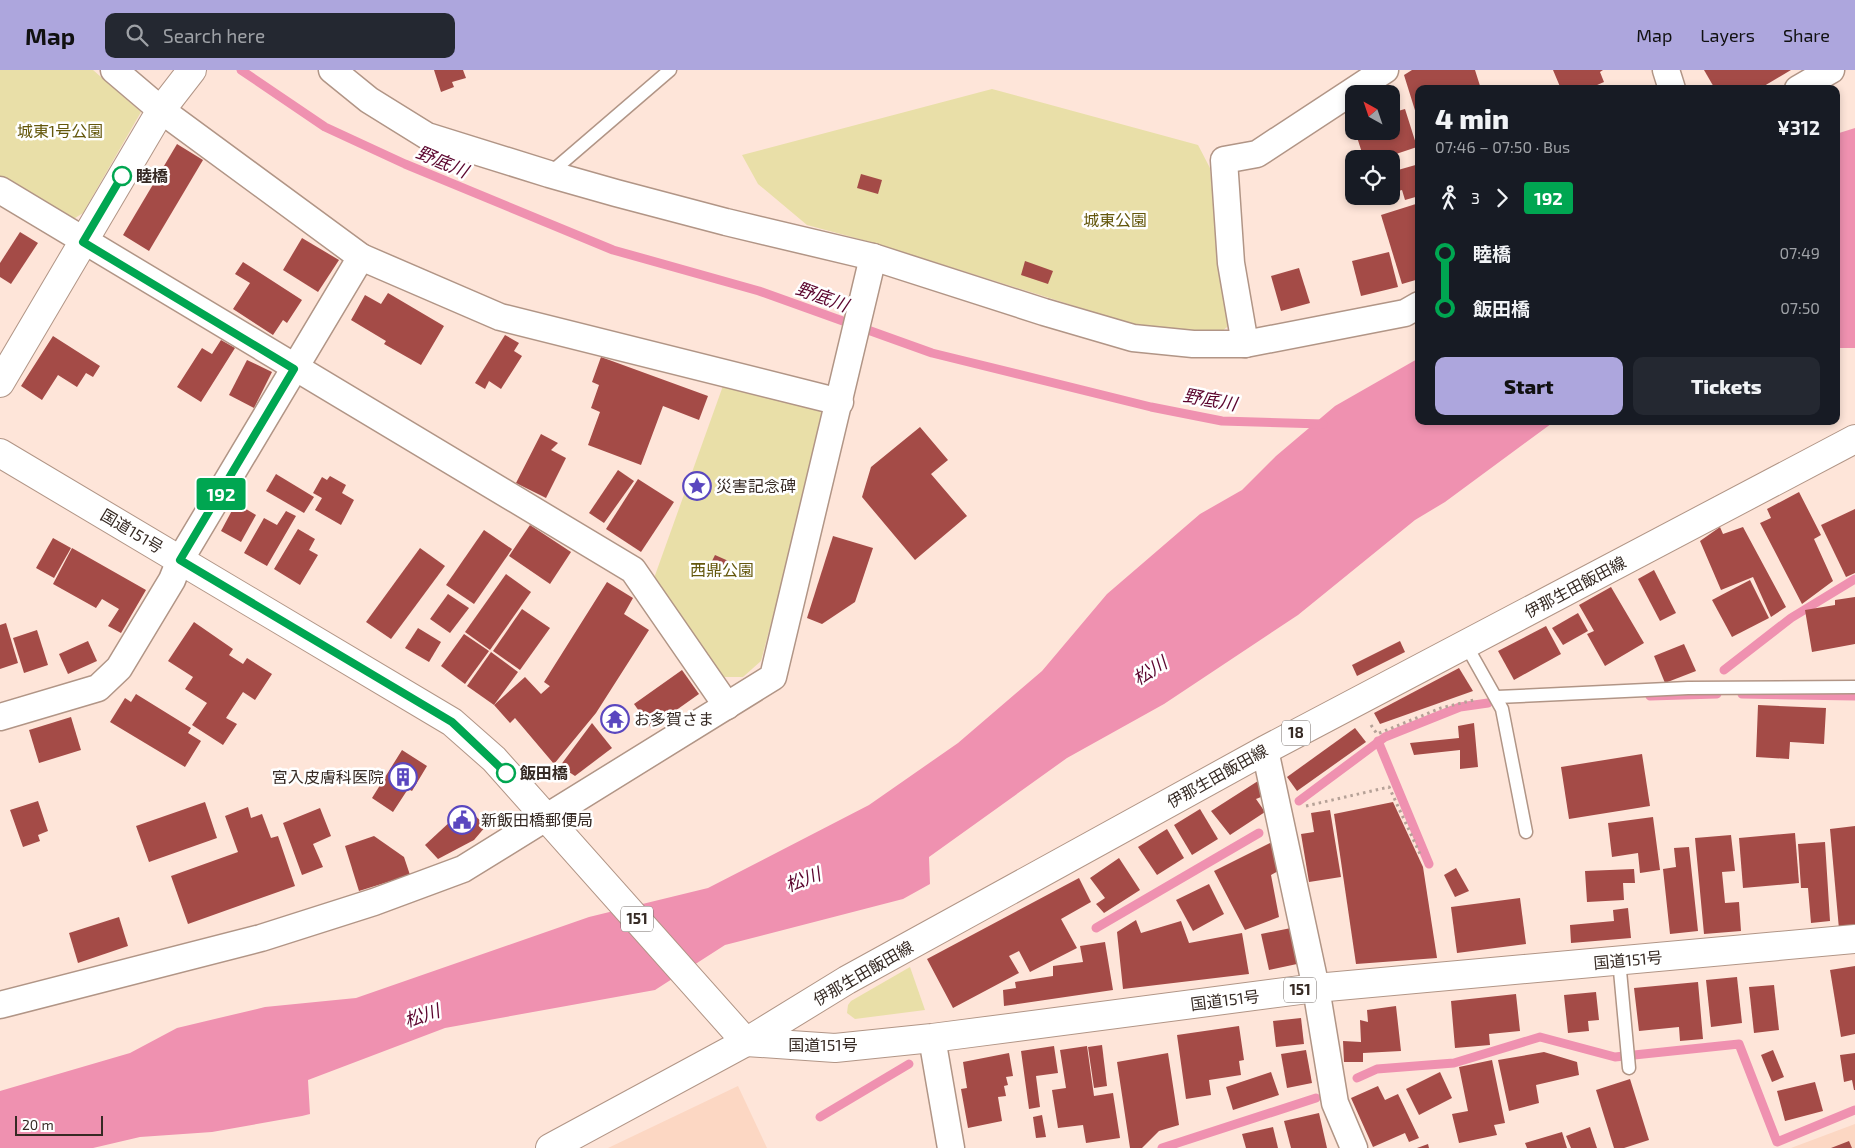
<!DOCTYPE html>
<meta charset="utf-8">
<style>
:root{--surface:#171b24;--page:#242831;--text:#f1f3f6;--muted:#9ea1a6;--accent:#ada6dd}
body{margin:0;font-family:"Exo 2","Noto Sans JP",sans-serif;background:var(--page);color:var(--text);height:100vh;display:flex;flex-direction:column;font-size:19px;white-space:nowrap}
*{box-sizing:border-box;margin:0}
p{font-size:16px;color:var(--muted)}
.icon{flex:none;width:28px;height:28px;fill:none;stroke:currentColor;stroke-width:2;stroke-linecap:round;stroke-linejoin:round}
.map{position:relative;flex:1;overflow:hidden}
.details{position:absolute;left:1415px;top:15px;width:425px;height:340px;display:flex;flex-direction:column;background:var(--surface);border-radius:10px;box-shadow:0 2px 8px #0003}
.details>*{flex:none}
.badge{padding:0 10px;border-radius:4px;font-size:18px;line-height:32px}
.needle{width:32px;rotate:320deg}
.tools{position:absolute;left:1345px;top:15px;display:grid;gap:10px}
.tools a{display:grid;place-items:center;width:55px;height:55px;border-radius:10px;background:var(--surface);box-shadow:0 2px 8px #0003;font-size:25px}
.scale{position:absolute;left:15px;bottom:12px;width:88px;box-sizing:border-box;padding-left:5px;border:2px solid #362a24;border-top:0;font-size:14px;line-height:18px;white-space:nowrap;color:#362a24;-webkit-text-stroke:4px #fff;paint-order:stroke}
.map>.badge{position:absolute;translate:-50% -50%;box-shadow:0 0 0 2px #fff}
.legs{display:flex;align-items:center;gap:8px;height:55px;padding:0 20px;font-size:16px}
.legs p{margin-inline-start:auto}
.overview{display:flex;align-items:center;justify-content:space-between;height:85px;padding:0 20px}
h1{font-size:28px;font-weight:800;line-height:38px}
.cta{display:flex;gap:10px;margin-top:auto;padding:10px 20px}
.cta a{flex:1;height:58px;border-radius:10px;background:var(--accent);color:#111;font-size:20px;font-weight:800;line-height:58px;text-align:center}
.cta a+a{background:var(--page);color:var(--text)}
ul{padding:0 20px;list-style:none}
li{display:flex;align-items:center;gap:18px;height:55px;font-size:19px}
li i{display:grid;place-items:center;width:8px;height:100%;margin:0 6px;background:currentColor}
li i::after{content:'';width:12px;height:12px;margin:-6px;border:4px solid;border-radius:50%;background:var(--surface)}
li p{margin-inline-start:auto}
li:first-child i{background:linear-gradient(#0000 50%,currentColor 0)}
li:last-child i{background:linear-gradient(currentColor 50%,#0000 0)}
header{display:flex;align-items:center;gap:30px;box-sizing:border-box;height:70px;padding:0 25px;background:var(--accent);color:#111}
header strong{font-size:24px}
nav{display:flex;gap:28px;margin-inline-start:auto;font-size:18px}
.search{width:350px;height:45px;background:var(--page);display:flex;align-items:center;gap:12px;box-sizing:border-box;padding:0 18px;border-radius:10px;color:var(--muted);font-size:19px}
.map>svg:first-child{display:block}
.built{fill:#fcd7c3}
.green{fill:#e9dfa8}
.water{fill:#ef91b0}
.lines{fill:none;stroke-linecap:round;stroke-linejoin:round}
.stream{stroke:#ef91b0;stroke-width:9}
.building{fill:#a44b47}
.lane-casing{stroke:#b19586;stroke-width:15}
.street-casing{stroke:#b19586;stroke-width:29}
.secondary-casing{stroke:#b19586;stroke-width:30}
.primary-casing{stroke:#b19586;stroke-width:30}
.highway-casing{stroke:#b19586;stroke-width:30}
.path{stroke:#b5a197;stroke-width:3;stroke-dasharray:2.5 4;stroke-linecap:butt}
.lane{stroke:#fff;stroke-width:12}
.street{stroke:#fff;stroke-width:26}
.secondary{stroke:#fff;stroke-width:28}
.primary{stroke:#fff;stroke-width:28}
.highway{stroke:#fff;stroke-width:28}
.line-1-casing{stroke:#fff;stroke-width:11}
.line-1{stroke:#00a651;stroke-width:8}
.stop-1-dot{fill:#fff;stroke:#00a651;stroke-width:2.5}
.labels{text-anchor:middle;stroke-width:5;stroke-linejoin:round;paint-order:stroke}
.shield{fill:#fff;stroke:#726a66;stroke-width:1}
.shield-label{font-size:15px;font-weight:bold;fill:#362a24}
.park-label{font-size:16px;fill:#64570c;stroke:#fff}
.stop-label{font-size:16px;font-weight:bold;fill:#362a24;stroke:#fff;text-anchor:start}
.poi-label{font-size:16px;fill:#362a24;stroke:#fff;text-anchor:start}
.street-label{font-size:16px;fill:#362a24;stroke:#fff}
.water-label{font-size:18px;font-style:italic;fill:#5b052e;stroke:#fff}
</style>
<header>
<strong>Map</strong>
<div class="search"><svg class="icon" aria-label="search" viewBox="0 0 24 24"><circle cx="10" cy="10" r="6"/><path d="M15 15l6 6"/></svg>Search here</div>
<nav><a>Map</a><a>Layers</a><a>Share</a></nav>
</header>
<div class="map">
<svg width="1855" height="1078" viewBox="0 0 1855 1078">
<rect width="100%" height="100%" fill="#fee5d9"/>
<g class="built">
<path d="M738,1016L767,1078H608Z"/>
<path d="M1855,1054V1078H1791Z"/>
</g>
<g class="green">
<path d="M0,0H93L141,42L83,143L75,148L64,149L0,109Z"/>
<path d="M992,19L1198,75L1210,98L1220,202L1232,253L1221,262L1183,261L1132,254L874,173L807,155L758,114L742,85Z"/>
<path d="M724,313L818,338L825,349L761,591L743,607H720L653,511Z"/>
<path d="M910,897L925,940L855,949L847,943L848,935L851,931Z"/>
</g>
<g class="water">
<path d="M1855,58V278H1836V64Z"/>
<path d="M1419,288V351H1555L1445,432L1415,450L1298,545L1164,634L1067,688L929,787L930,814L903,829L725,875L655,920L445,958L308,1010L310,1044L302,1046L212,1062L140,1067L93,1078H0V1021L130,983L177,958L265,937L356,928L589,847L708,818L869,735L958,673L1042,601L1107,524L1200,444L1242,420L1276,386L1335,336Z"/>
</g>
<g class="lines">
<g class="stream">
<path d="M241,0L325,57L405,94L613,180L759,221L932,283L1151,337L1222,351L1323,354"/>
<path d="M1724,600L1791,548L1855,509"/>
<path d="M1742,624L1855,626"/>
<path d="M1650,626L1717,624"/>
<path d="M1378,671L1429,794"/>
<path d="M1299,731L1385,667L1460,637L1488,633"/>
<path d="M1096,858L1259,763"/>
<path d="M1357,1008L1377,999L1454,993L1540,967L1615,987L1739,974L1777,1072L1855,1040"/>
<path d="M820,1047L909,994"/>
<path d="M1162,1078L1316,1028"/>
</g>
</g>
<g class="building">
<path d="M434,0H463L466,8L452,12L454,17L441,22Z"/>
<path d="M1412,0H1475L1481,19H1419L1418,50L1404,5Z"/>
<path d="M1553,0H1603L1600,2L1604,12L1588,19H1561Z"/>
<path d="M1704,0H1791L1759,19H1715Z"/>
<path d="M1354,39V54H1353L1349,41Z"/>
<path d="M1405,39L1417,77L1381,89H1364L1355,61H1391V43Z"/>
<path d="M177,74L203,90L149,181L123,165Z"/>
<path d="M1419,94V126L1405,130L1402,120L1391,123V102Z"/>
<path d="M861,104L882,110L878,124L857,118Z"/>
<path d="M1419,133V209L1402,214L1381,145Z"/>
<path d="M20,162L38,173L11,214L0,207V193Z"/>
<path d="M302,168L339,190L318,222L283,200Z"/>
<path d="M1389,182L1398,217L1361,226L1352,191Z"/>
<path d="M1025,191L1053,201L1048,214L1021,205Z"/>
<path d="M243,192L302,230L287,253L283,250L273,265L233,239L250,213L235,204Z"/>
<path d="M1299,198L1310,233L1281,241L1271,206Z"/>
<path d="M388,223L444,256L421,295L384,274L386,271L351,250L365,225L381,234Z"/>
<path d="M505,265L519,273L514,281L522,286L501,319L489,311L485,319L475,313Z"/>
<path d="M53,266L100,296L93,307L86,303L77,317L58,305L42,330L21,316Z"/>
<path d="M221,270L235,278L201,332L177,317L202,278L212,284Z"/>
<path d="M601,287L708,326L699,350L663,336L641,395L588,375L600,342L591,338L599,315L592,312Z"/>
<path d="M247,290L272,302L254,338L229,325Z"/>
<path d="M920,357L948,390L931,404L967,446L915,490L862,427L871,397Z"/>
<path d="M541,364L558,373L551,380L566,388L546,428L516,413Z"/>
<path d="M618,400L634,411L604,453L589,443Z"/>
<path d="M276,404L314,427L304,443L266,421Z"/>
<path d="M330,406L346,415L342,423L354,430L341,455L315,440L322,428L313,423L322,407L327,410Z"/>
<path d="M638,409L674,432L641,482L606,459Z"/>
<path d="M1799,422L1821,465L1814,469L1833,511L1802,534L1760,453L1771,448L1767,439Z"/>
<path d="M236,433L256,445L241,472L221,461Z"/>
<path d="M1855,439V503L1846,507L1821,455Z"/>
<path d="M286,441L296,446L267,496L244,483L264,448L277,455Z"/>
<path d="M530,455L571,482L550,514L509,486Z"/>
<path d="M1720,457L1723,464L1743,457L1786,537L1771,547L1753,507L1721,520L1700,471Z"/>
<path d="M298,459L315,469L309,480L318,485L300,515L274,499Z"/>
<path d="M484,460L512,479L474,534L446,515Z"/>
<path d="M833,466L873,478L855,532L822,554L807,548Z"/>
<path d="M53,468L71,478L54,508L36,498Z"/>
<path d="M72,478L146,520L121,563L108,556L119,539L102,529L96,538L53,514Z"/>
<path d="M420,478L445,496L391,569L366,552Z"/>
<path d="M715,485L733,493L727,506L709,497Z"/>
<path d="M1654,500L1676,543L1660,551L1638,509Z"/>
<path d="M506,504L531,522L490,580L465,562Z"/>
<path d="M1750,510L1769,548L1732,567L1712,530Z"/>
<path d="M607,512L633,528L624,544L649,560L596,643L554,694L515,648L510,653L494,635L525,607L541,624L550,616L554,619L544,612Z"/>
<path d="M1611,517L1644,573L1605,596L1587,564L1594,561L1579,535Z"/>
<path d="M448,524L469,538L450,563L430,549Z"/>
<path d="M1855,527V574L1812,582L1805,540L1835,535V530Z"/>
<path d="M522,539L550,558L520,600L493,581Z"/>
<path d="M1578,543L1588,561L1563,575L1552,558Z"/>
<path d="M194,552L233,579L229,585L243,594L247,588L272,604L255,630L243,622L226,648L237,654L223,675L192,655L207,633L185,619L193,607L168,591Z"/>
<path d="M6,553L18,593L0,599V555Z"/>
<path d="M1546,556L1561,584L1514,610L1498,581Z"/>
<path d="M418,558L441,572L429,592L405,578Z"/>
<path d="M37,560L48,595L24,603L13,568Z"/>
<path d="M464,564L489,581L465,614L441,596Z"/>
<path d="M88,571L97,591L68,604L59,584Z"/>
<path d="M1400,571L1405,582L1357,606L1352,595Z"/>
<path d="M1684,574L1696,601L1665,613L1654,586Z"/>
<path d="M491,582L518,602L494,635L467,616Z"/>
<path d="M1459,598L1473,621L1380,654L1374,643Z"/>
<path d="M682,600L699,624L651,658L634,634Z"/>
<path d="M136,624L191,658L188,663L201,671L185,697L110,652L125,628L131,632Z"/>
<path d="M1758,635L1826,638L1824,674L1790,672L1789,689L1756,687Z"/>
<path d="M71,647L81,680L39,693L29,660Z"/>
<path d="M592,653L612,678L575,706L560,696Z"/>
<path d="M1474,653L1478,697L1460,699V680L1414,685L1410,673L1459,668L1458,656Z"/>
<path d="M1355,658L1366,672L1297,721L1287,707Z"/>
<path d="M402,680L427,696L412,721L408,719L393,742L372,728Z"/>
<path d="M1642,684L1650,736L1569,749L1561,697Z"/>
<path d="M1258,711L1266,725L1256,729L1265,742L1230,765L1211,741Z"/>
<path d="M38,731L48,761L38,765L40,771L23,777L10,740Z"/>
<path d="M205,732L217,768L149,792L136,756Z"/>
<path d="M1393,732L1423,797L1437,888L1356,894L1334,744Z"/>
<path d="M248,737L251,748L262,744L271,768L278,766L295,816L188,854L171,806L238,782L225,746Z"/>
<path d="M466,737L486,756L474,770L438,789L425,775Z"/>
<path d="M320,738L331,766L313,774L323,797L302,805L283,753Z"/>
<path d="M1200,739L1218,769L1192,785L1174,755Z"/>
<path d="M1330,740L1341,807L1309,812L1301,764L1314,762L1311,743Z"/>
<path d="M1653,747L1660,800L1640,803L1638,783L1612,787L1608,753Z"/>
<path d="M1855,756V857L1839,859L1830,759Z"/>
<path d="M1167,759L1184,788L1157,805L1138,777Z"/>
<path d="M1795,763L1799,813L1743,818L1739,768Z"/>
<path d="M1731,765L1735,801L1722,802L1725,833L1739,832L1741,861L1704,864L1695,768Z"/>
<path d="M374,766L404,787L410,805L359,821L345,776Z"/>
<path d="M1272,772L1280,800L1271,805L1279,847L1245,860L1214,801Z"/>
<path d="M1825,772L1830,851L1811,853L1808,818H1801L1798,774Z"/>
<path d="M1689,777L1698,861L1670,864L1663,799L1676,797L1674,778Z"/>
<path d="M1119,788L1140,820L1104,843L1096,834L1105,828L1090,808Z"/>
<path d="M1456,798L1469,821L1455,827L1444,805Z"/>
<path d="M1634,799L1635,813H1623L1624,830L1587,832L1585,801Z"/>
<path d="M1079,808L1091,832L1061,849L1077,878L1030,902L1019,881L1009,886L1019,903L953,938L927,889Z"/>
<path d="M1209,814L1224,844L1193,861L1176,830Z"/>
<path d="M1520,828L1526,874L1457,883L1451,837Z"/>
<path d="M1628,838L1631,868L1571,873L1570,855L1614,851L1613,840Z"/>
<path d="M119,847L128,876L78,893L69,863Z"/>
<path d="M1136,850L1141,863L1181,851L1189,873L1242,863L1249,904L1123,919L1117,862Z"/>
<path d="M1291,858L1297,894L1269,900L1261,864Z"/>
<path d="M1105,872L1113,920L1004,936L1003,920L1016,918L1015,912L1053,906V896L1083,892L1080,876Z"/>
<path d="M1855,896V964L1841,967L1830,900Z"/>
<path d="M1737,907L1742,953L1711,957L1706,910Z"/>
<path d="M1698,912L1703,969L1680,971L1679,957L1639,961L1634,918Z"/>
<path d="M1774,915L1779,960L1754,963L1749,917Z"/>
<path d="M1596,922L1599,950L1588,951L1589,961L1568,963L1564,925Z"/>
<path d="M1516,924L1520,961L1489,964L1490,975L1455,978L1451,931Z"/>
<path d="M1396,936L1401,981L1363,983V992H1344L1343,971L1361,972L1360,950L1368,952L1367,940Z"/>
<path d="M1301,948L1304,974L1276,977L1273,951Z"/>
<path d="M1239,956L1244,990L1239,991L1241,1005L1209,1010L1211,1025L1186,1029L1177,965Z"/>
<path d="M1102,975L1107,1016L1094,1018L1088,977Z"/>
<path d="M1054,976L1058,1003L1036,1006L1040,1037L1029,1039L1021,981Z"/>
<path d="M1087,976L1094,1026L1113,1023L1120,1068L1086,1073L1083,1055L1058,1058L1052,1020L1066,1018L1060,980Z"/>
<path d="M1306,980L1312,1013L1287,1018L1281,984Z"/>
<path d="M1773,980L1784,1007L1772,1012L1761,985Z"/>
<path d="M1544,982L1577,992L1579,1005L1536,1015L1539,1033L1509,1041L1498,990Z"/>
<path d="M1009,983L1013,1006L1006,1007L1008,1015L1004,1016L1006,1026L998,1027L1002,1051L968,1058L961,1019L967,1018L963,992Z"/>
<path d="M1168,983L1179,1055L1159,1061L1142,1078H1130L1117,992Z"/>
<path d="M1855,983V1020H1854L1852,1010L1844,1012L1840,985Z"/>
<path d="M1492,990L1505,1053L1494,1055L1497,1065L1459,1073L1452,1044L1468,1041L1459,997Z"/>
<path d="M1271,1002L1279,1025L1233,1040L1226,1017Z"/>
<path d="M1440,1002L1452,1028L1419,1045L1406,1019Z"/>
<path d="M1630,1009L1649,1070L1624,1078H1614L1596,1020Z"/>
<path d="M1815,1012L1823,1041L1785,1051L1777,1021Z"/>
<path d="M1378,1016L1385,1030L1398,1024L1419,1068L1409,1072L1405,1063L1373,1077L1351,1028Z"/>
<path d="M1319,1043L1327,1078H1291L1284,1051Z"/>
<path d="M1042,1045L1046,1067L1036,1068L1033,1047Z"/>
<path d="M1273,1057L1278,1078H1246L1242,1064Z"/>
<path d="M1590,1057L1597,1078H1571L1566,1066Z"/>
<path d="M1562,1062L1567,1078H1527L1525,1073Z"/>
<path d="M1849,1071L1852,1078H1831Z"/>
<path d="M1428,1074L1429,1078H1417Z"/>
</g>
<g class="lines">
<defs>
<g id="lane">
<path d="M549,104L670,0"/>
<path d="M1466,575L1502,639L1526,762"/>
<path d="M1497,627L1688,618L1855,617"/>
<path d="M1619,890L1629,998"/>
</g>
<g id="street">
<path d="M114,0L161,40L361,187L500,247L840,332"/>
<path d="M332,0L369,30L427,66L549,104L616,123L726,152L873,187L1044,242L1133,268L1193,274H1245L1405,243L1419,235"/>
<path d="M1666,0L1672,19"/>
<path d="M1798,19L1831,0"/>
<path d="M0,120L633,500L727,636"/>
<path d="M1245,274L1231,193L1224,90L1257,84L1385,0"/>
<path d="M0,647L98,618L119,598L172,510L180,490L361,187"/>
<path d="M1265,680L1316,918L1335,1033L1354,1078"/>
<path d="M0,935L261,868L374,832L463,799L773,607L873,187"/>
<path d="M932,968L951,1078"/>
</g>
<g id="secondary">
<path d="M0,313L161,40L192,0"/>
<path d="M550,1078L746,972"/>
</g>
<path id="primary" d="M746,972L847,910L1265,680L1855,369"/>
<path id="highway" d="M0,383L452,652L494,689L746,972L835,978L932,968L1316,918L1855,869"/>
</defs>
<use href="#lane" class="lane-casing"/>
<use href="#street" class="street-casing"/>
<use href="#secondary" class="secondary-casing"/>
<use href="#primary" class="primary-casing"/>
<use href="#highway" class="highway-casing"/>
<g class="path">
<path d="M1371,655L1377,664L1441,638L1474,630"/>
<path d="M1306,736L1389,717L1421,786"/>
</g>
<use href="#lane" class="lane"/>
<use href="#street" class="street"/>
<use href="#secondary" class="secondary"/>
<use href="#primary" class="primary"/>
<use href="#highway" class="highway"/>
</g>
<g class="lines">
<defs>
<path id="line-1" d="M122,106L83,172L294,299L180,490L452,652L506,703"/>
</defs>
<use href="#line-1" class="line-1-casing"/>
<use href="#line-1" class="line-1"/>
</g>
<defs>
<symbol id="sight-ring" viewBox="-11 -11 22 22"><circle r="9.5" fill="#fff" stroke="#5a47bf" stroke-width="1.5"/><path d="M0-6L1.8-2.2L6-1.7L2.9 1.2L3.7 5.4L0 3.3L-3.7 5.4L-2.9 1.2L-6-1.7L-1.8-2.2Z" fill="#5a47bf"/></symbol>
<symbol id="temple-ring" viewBox="-11 -11 22 22"><circle r="9.5" fill="#fff" stroke="#5a47bf" stroke-width="1.5"/><path d="M0-6L5-2H3V0L6.5 2.5H4V6H1.5V3h-3V6H-4V2.5H-6.5L-3 0V-2H-5Z" fill="#5a47bf"/></symbol>
<symbol id="building-ring" viewBox="-11 -11 22 22"><circle r="9.5" fill="#fff" stroke="#5a47bf" stroke-width="1.5"/><path d="M-4-6H4V6H1V3H-1V6H-4ZM-2.5-4.3h1.7v1.8h-1.7ZM.8-4.3h1.7v1.8H.8ZM-2.5-1h1.7V.8h-1.7ZM.8-1h1.7V.8H.8Z" fill="#5a47bf"/></symbol>
<symbol id="civic-ring" viewBox="-11 -11 22 22"><circle r="9.5" fill="#fff" stroke="#5a47bf" stroke-width="1.5"/><path d="M-.6-6.5H3V-4.5H.6V-3L4-1V1h2V6H-6V1h2V-1L-.6-3ZM-1.2 2.5V6h2.4V2.5Z" fill="#5a47bf"/></symbol>
</defs>
<g fill-rule="evenodd">
<use href="#sight-ring" x="681" y="400" width="32" height="32"/>
<use href="#temple-ring" x="599" y="633" width="32" height="32"/>
<use href="#building-ring" x="387" y="691" width="32" height="32"/>
<use href="#civic-ring" x="446" y="734" width="32" height="32"/>
</g>
<g class="stop-1-dot">
<circle cx="122" cy="106" r="9"/>
<circle cx="506" cy="703" r="9"/>
</g>
<g class="labels">
<g class="shield">
<rect x="1282" y="650.5" width="28" height="25" rx="4"/>
<rect x="621" y="836.5" width="32" height="25" rx="4"/>
<rect x="1284" y="907.5" width="32" height="25" rx="4"/>
</g>
<g class="shield-label">
<text x="1296" y="668">18</text>
<text x="637" y="854">151</text>
<text x="1300" y="925">151</text>
</g>
<g class="park-label">
<text x="60" y="67">城東1号公園</text>
<text x="1115" y="156">城東公園</text>
<text x="722" y="506">西鼎公園</text>
</g>
<g class="stop-label">
<text x="136" y="112">睦橋</text>
<text x="520" y="709">飯田橋</text>
</g>
<g class="poi-label">
<text x="716" y="422">災害記念碑</text>
<text x="634" y="655">お多賀さま</text>
<text x="384" y="713" text-anchor="end">宮入皮膚科医院</text>
<text x="481" y="756">新飯田橋郵便局</text>
</g>
<g class="street-label">
<text transform="translate(132 461) rotate(31)" y="6">国道151号</text>
<text transform="translate(1575 517) rotate(-28)" y="6">伊那生田飯田線</text>
<text transform="translate(1217 706) rotate(-29)" y="6">伊那生田飯田線</text>
<text transform="translate(1628 890) rotate(-5)" y="6">国道151号</text>
<text transform="translate(863 903) rotate(-30)" y="6">伊那生田飯田線</text>
<text transform="translate(1225 930) rotate(-7)" y="6">国道151号</text>
<text x="823" y="981">国道151号</text>
</g>
<g class="water-label">
<text transform="translate(442 92) rotate(23)" y="6">野底川</text>
<text transform="translate(822 227) rotate(20)" y="6">野底川</text>
<text transform="translate(1210 330) rotate(10)" y="6">野底川</text>
<text transform="translate(1150 601) rotate(-32)" y="6">松川</text>
<text transform="translate(803 810) rotate(-21)" y="6">松川</text>
<text transform="translate(422 946) rotate(-19)" y="6">松川</text>
</g>
</g>
</svg>
<div class="tools">
<a><svg class="needle" viewBox="-14 -14 28 28"><path d="M0-13l5 13h-10z" fill="#e53935"/><path d="M0 13l5-13h-10z" fill="#9ea1a6"/></svg></a>
<a><svg class="icon" aria-label="locate" viewBox="0 0 24 24"><circle cx="12" cy="12" r="6"/><path d="M12 2v4M12 18v4M2 12h4M18 12h4"/></svg></a>
</div>
<div class="scale">20 m</div>
<b class="badge" style="left:221px;top:424px;background:#00a651;color:#fff">192</b>
<section class="details">
<div class="overview"><div><h1>4 min</h1><p>07:46 – 07:50 · Bus</p></div><b>¥312</b></div>
<div class="legs"><svg class="icon" aria-label="walk" viewBox="0 0 24 24"><circle cx="13" cy="4" r="2"/><path d="M13 8l-2 6 4 7M11 14l-3 7M7 12l3-4h3l4 4"/></svg>3<svg class="icon" aria-label="forward" viewBox="0 0 24 24"><path d="M9 5l7 7-7 7"/></svg><b class="badge" style="background:#00a651;color:#fff">192</b></div>
<ul>
<li><i style="color:#00a651"></i><b>睦橋</b><p>07:49</p></li>
<li><i style="color:#00a651"></i><b>飯田橋</b><p>07:50</p></li>
</ul>
<div class="cta"><a>Start</a><a>Tickets</a></div>
</section>
</div>
